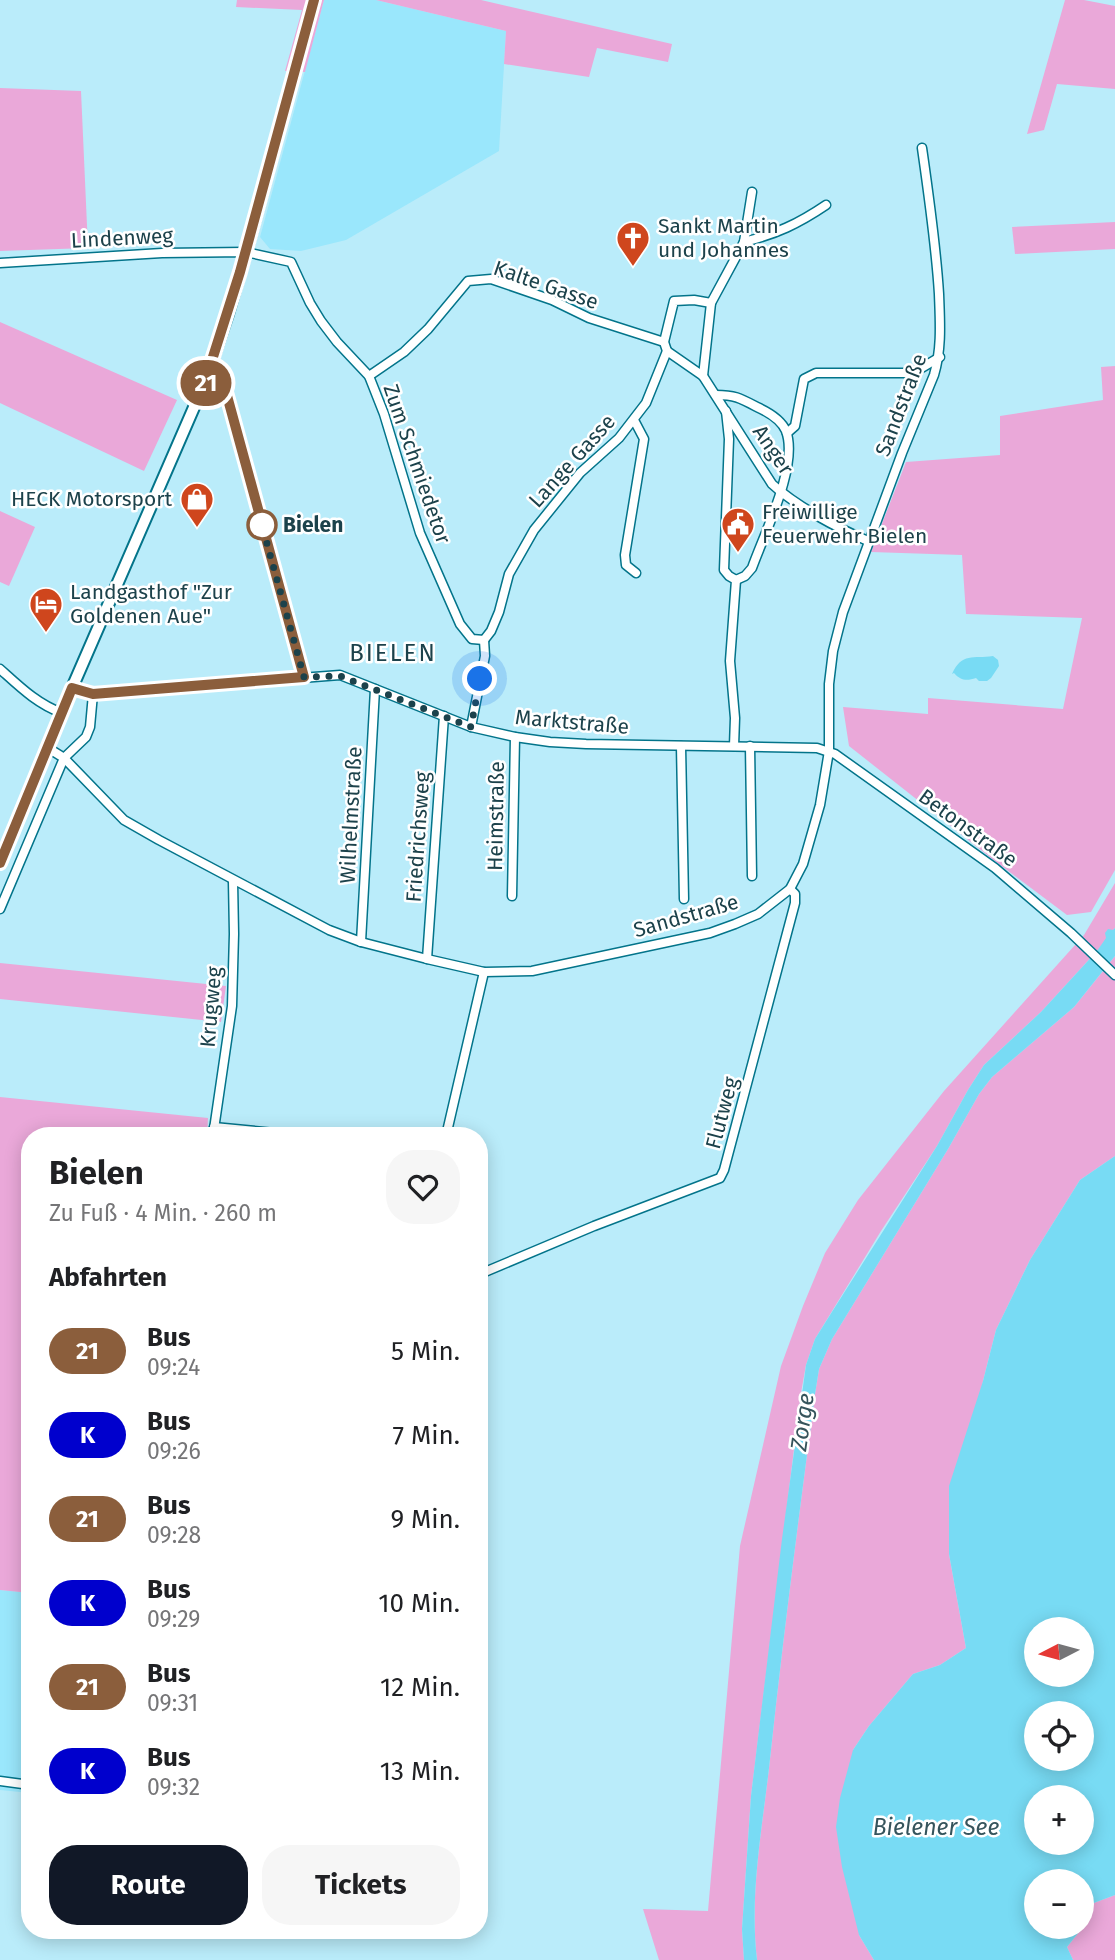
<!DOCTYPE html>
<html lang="de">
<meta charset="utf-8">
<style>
:root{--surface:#fff;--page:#f6f6f6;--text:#202124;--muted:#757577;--accent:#111827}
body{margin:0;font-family:"Fira Sans",sans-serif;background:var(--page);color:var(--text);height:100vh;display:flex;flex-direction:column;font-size:26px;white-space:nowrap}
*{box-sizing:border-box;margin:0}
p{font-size:23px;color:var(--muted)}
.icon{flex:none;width:38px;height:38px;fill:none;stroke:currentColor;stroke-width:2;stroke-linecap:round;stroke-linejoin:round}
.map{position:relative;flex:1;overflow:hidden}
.drawer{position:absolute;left:21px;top:1127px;width:467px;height:812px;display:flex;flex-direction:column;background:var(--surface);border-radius:28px;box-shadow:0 4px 18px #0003}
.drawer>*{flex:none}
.badge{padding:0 14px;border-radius:23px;font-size:24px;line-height:46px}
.needle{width:46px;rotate:264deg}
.controls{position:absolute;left:1024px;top:1617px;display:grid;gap:14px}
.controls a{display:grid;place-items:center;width:70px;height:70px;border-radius:50%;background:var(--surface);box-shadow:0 4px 18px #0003;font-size:35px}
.you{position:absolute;width:35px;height:35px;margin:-18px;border:5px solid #fff;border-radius:50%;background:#1a73e8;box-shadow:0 0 0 10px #1a73e833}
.map>.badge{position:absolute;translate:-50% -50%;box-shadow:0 0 0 4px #fff}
h2{padding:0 28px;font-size:26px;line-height:63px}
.round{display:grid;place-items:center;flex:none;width:74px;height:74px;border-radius:28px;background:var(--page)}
.head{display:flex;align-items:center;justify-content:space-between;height:119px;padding:0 28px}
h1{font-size:33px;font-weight:700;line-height:52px}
.primary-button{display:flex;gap:14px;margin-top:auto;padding:14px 28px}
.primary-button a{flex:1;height:80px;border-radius:28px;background:var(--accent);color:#fff;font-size:28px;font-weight:700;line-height:80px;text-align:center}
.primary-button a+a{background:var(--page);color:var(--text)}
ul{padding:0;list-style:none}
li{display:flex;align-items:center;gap:21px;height:84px;padding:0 28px}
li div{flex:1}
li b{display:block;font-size:26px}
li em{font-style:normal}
li .badge{min-width:77px;font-weight:700;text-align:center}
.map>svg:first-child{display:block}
.built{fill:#9ae7fc}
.green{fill:#eaa8d9}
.water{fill:#78dbf4;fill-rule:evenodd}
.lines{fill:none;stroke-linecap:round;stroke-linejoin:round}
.street-casing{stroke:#03748a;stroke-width:11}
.secondary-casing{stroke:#03748a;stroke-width:14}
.street{stroke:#fff;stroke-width:8}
.secondary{stroke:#fff;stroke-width:10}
.line-casing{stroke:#fff;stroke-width:16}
.line{stroke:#8b5e3c;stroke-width:10}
.walk{stroke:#1c424b;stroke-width:7;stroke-dasharray:0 12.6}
.stop-dot{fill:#fff;stroke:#8b5e3c;stroke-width:3.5}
.labels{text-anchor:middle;stroke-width:5;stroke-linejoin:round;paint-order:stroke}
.poi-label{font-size:21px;fill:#1c424b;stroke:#fff;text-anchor:start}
.street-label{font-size:21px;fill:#1c424b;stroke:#fff}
.stop-label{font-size:21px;font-weight:bold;fill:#1c424b;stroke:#fff;text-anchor:start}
.water-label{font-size:23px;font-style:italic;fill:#35545c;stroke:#fff}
.quarter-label{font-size:24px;letter-spacing:2px;fill:#1c424b;stroke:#fff}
</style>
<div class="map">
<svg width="1115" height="1960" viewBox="0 0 1115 1960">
<rect width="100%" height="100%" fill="#baecfa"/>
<g class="built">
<path d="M324,0H376L506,31L499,151L346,240L301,251L270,249L260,237Z"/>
<path d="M0,1590L30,1593V1793L0,1790Z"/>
</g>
<g class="green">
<path d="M237,0H324L305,72L285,71L302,10L236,7Z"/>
<path d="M376,0H481L672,44L668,62L597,48L589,77L504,64L506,31Z"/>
<path d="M1065,0H1084L1115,6V89L1057,84L1044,130L1027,134Z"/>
<path d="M0,88L81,91L88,248L0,251Z"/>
<path d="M1115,222V249L1015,254L1012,227Z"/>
<path d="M0,322L177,400L144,471L0,403Z"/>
<path d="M1115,366V870L1091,912L1067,915L995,861L849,746L843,707L928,714V698L1063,709L1082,618L966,614L962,555L871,552L906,462L1000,455V416L1103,400L1101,367Z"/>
<path d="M0,511L35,527L9,586L0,582Z"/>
<path d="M1115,883V928L1097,951L1041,1012L984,1065L968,1090L937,1146L881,1231L815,1339L806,1365L801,1393L751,1796L742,1929L744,1960H659L643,1909L708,1911L740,1546L781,1366L803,1306L825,1253L858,1200L944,1091L1084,935Z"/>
<path d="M1115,956V1156L1080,1180L1030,1260L996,1330L983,1381L949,1554L966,1648L940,1665L913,1674L869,1726L853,1750L859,1935L874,1960H757C749,1892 763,1825 770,1759C783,1637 799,1515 815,1394L819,1369L832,1339L948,1149L979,1094L992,1077L1074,1007Z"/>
<path d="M0,963L226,986L221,1022L0,999Z"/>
<path d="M0,1097L208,1118L207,1136H30V1593L0,1590Z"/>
<path d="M1115,1895V1960H1073L1067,1947L1083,1927L1091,1904Z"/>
</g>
<g class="water">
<path d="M993,656L998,660L999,666L991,678L987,681H979L976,678C967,681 961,681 954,673L952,674C962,652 973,659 993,656Z"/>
<path d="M1115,928V956L1110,962L1074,1007L992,1077L979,1094L948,1149L832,1339L819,1369L815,1394C799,1515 783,1637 770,1759C763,1825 749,1892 757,1960H744L742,1929L751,1796L782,1539L806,1365L815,1339L830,1315L937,1146L968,1090L984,1065L1041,1012L1097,951L1106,938L1105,933L1108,929L1113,930Z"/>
<path d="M1115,1156V1895L1091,1904L1083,1927L1067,1947L1073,1960H874L859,1935L842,1867L836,1827L840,1798L853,1750L869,1726L913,1674L940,1665L966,1648L949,1554V1486L983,1381L996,1330L1030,1260L1080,1180ZM1036,1629H1082V1675H1036ZM1082,1713V1759H1036V1713ZM1036,1797H1082V1843H1036ZM1036,1881H1082V1927H1036Z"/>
</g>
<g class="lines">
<defs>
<g id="street">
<path d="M744,242C776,234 798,224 826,205"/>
<path d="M0,263L162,253L246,252L291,262L310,303L321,321L337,342L369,376L384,414L420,533L460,624L472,639L484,640"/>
<path d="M667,351L703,376L772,484C796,506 837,528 868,541"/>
<path d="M369,376L404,352L428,329L468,281L491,279L552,300L589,318L664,342"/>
<path d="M703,376L711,303L744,242L752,192"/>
<path d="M205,382L225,392L304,677"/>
<path d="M716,395C735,395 740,398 757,407C768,412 781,419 786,431C799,465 764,534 752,568L745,576L736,580"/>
<path d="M726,411L729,439L724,570L729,576L736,580L730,661L735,718L734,746"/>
<path d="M634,420L644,439L625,555L626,565L636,573"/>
<path d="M787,433L795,426L804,379L816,373H913L940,357"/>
<path d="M484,640L491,631L499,612L509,574L534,530L580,473L619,438L646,403L667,351L664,342L674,301L694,300L711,303"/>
<path d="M0,669C19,686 37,704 62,713"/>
<path d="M72,688L93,694L340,675L471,727L515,737L550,742L586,744L817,748L835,754L995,868L1071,933L1115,975"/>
<path d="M471,727L485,656L484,640"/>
<path d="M681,746L684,899"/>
<path d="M750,746L752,876"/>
<path d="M48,748L64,758L124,820L159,840L329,930L361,942L427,959L484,972L532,971L710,933L735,924L758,914L790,889L803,864L820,805L829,751V684L833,651L843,612L902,453L934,375C942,348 940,322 939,294C936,245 929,197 922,148"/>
<path d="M512,896L515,737"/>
<path d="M0,909L64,758L86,737L90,727L93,694"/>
<path d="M361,942L375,689"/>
<path d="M427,959L444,716"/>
<path d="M214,1127L306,1136"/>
<path d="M213,1136L232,1006L234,934L233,881"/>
<path d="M446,1136L484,972"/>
<path d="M480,1274L594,1226L720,1178L724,1170L795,903V894L790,889"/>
<path d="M480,1500H482"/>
<path d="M0,1781L30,1785"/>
</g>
<path id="secondary" d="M0,863L72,688L205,382L228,314L246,252L314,0"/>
</defs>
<use href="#street" class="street-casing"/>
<use href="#secondary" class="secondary-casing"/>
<use href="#street" class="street"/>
<use href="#secondary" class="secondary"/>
</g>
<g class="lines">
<defs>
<path id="line" d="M0,863L72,688L93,694L304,677L226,392L205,382L240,272L314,0"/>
</defs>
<use href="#line" class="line-casing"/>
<use href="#line" class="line"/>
<path class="walk" d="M262,525L261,522L304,677L340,676L471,727L480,679"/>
</g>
<defs>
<symbol id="church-pin" viewBox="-11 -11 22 30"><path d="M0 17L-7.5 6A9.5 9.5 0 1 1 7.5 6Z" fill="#cf461d" stroke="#fff"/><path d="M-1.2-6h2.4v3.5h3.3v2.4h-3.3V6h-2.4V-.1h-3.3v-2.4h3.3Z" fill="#fff"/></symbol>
<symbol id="shop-pin" viewBox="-11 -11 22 30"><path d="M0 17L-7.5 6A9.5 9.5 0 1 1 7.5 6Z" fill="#cf461d" stroke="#fff"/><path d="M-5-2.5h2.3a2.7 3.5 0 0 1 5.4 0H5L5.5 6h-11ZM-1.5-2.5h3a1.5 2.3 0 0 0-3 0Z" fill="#fff"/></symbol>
<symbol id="civic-pin" viewBox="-11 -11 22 30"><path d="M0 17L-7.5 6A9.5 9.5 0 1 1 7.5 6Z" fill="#cf461d" stroke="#fff"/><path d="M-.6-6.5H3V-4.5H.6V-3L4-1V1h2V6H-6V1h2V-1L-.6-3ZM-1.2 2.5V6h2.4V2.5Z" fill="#fff"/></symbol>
<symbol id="hotel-pin" viewBox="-11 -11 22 30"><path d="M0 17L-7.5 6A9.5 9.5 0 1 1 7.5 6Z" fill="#cf461d" stroke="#fff"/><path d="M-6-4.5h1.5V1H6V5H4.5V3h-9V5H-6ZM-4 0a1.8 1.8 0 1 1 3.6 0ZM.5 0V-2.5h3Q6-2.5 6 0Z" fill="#fff"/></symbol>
</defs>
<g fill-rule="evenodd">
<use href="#church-pin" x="614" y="219" width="38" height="52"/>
<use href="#shop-pin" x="178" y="480" width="38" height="52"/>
<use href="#civic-pin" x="719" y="505" width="38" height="52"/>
<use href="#hotel-pin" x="27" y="585" width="38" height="52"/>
</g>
<circle class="stop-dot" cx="262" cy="525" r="14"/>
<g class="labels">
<g class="poi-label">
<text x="658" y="233">Sankt Martin<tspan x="658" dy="24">und Johannes</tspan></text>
<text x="172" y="506" text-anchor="end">HECK Motorsport</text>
<text x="762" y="519">Freiwillige<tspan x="762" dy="24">Feuerwehr Bielen</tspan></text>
<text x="70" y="599">Landgasthof "Zur<tspan x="70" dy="24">Goldenen Aue"</tspan></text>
</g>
<g class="street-label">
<text transform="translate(122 238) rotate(-3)" y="7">Lindenweg</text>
<text transform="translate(546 285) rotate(19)" y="7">Kalte Gasse</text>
<text transform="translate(901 405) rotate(-69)" y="7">Sandstraße</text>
<text transform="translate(773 450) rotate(56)" y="7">Anger</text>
<text transform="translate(572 461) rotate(-48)" y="7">Lange Gasse</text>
<text transform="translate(417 464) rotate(71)" y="7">Zum Schmiedetor</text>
<text transform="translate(572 722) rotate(5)" y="7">Marktstraße</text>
<text transform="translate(351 815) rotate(-87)" y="7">Wilhelmstraße</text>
<text transform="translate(496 816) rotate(-89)" y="7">Heimstraße</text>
<text transform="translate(968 828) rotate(36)" y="7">Betonstraße</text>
<text transform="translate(418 837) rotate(-86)" y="7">Friedrichsweg</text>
<text transform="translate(686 916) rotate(-16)" y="7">Sandstraße</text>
<text transform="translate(211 1007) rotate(-85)" y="7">Krugweg</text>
<text transform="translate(722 1113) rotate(-75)" y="7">Flutweg</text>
</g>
<g class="stop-label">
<text x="283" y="532">Bielen</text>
</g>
<g class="water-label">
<text transform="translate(802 1422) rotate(-82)" y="8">Zorge</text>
<text x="936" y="1835">Bielener See</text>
</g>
<g class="quarter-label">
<text x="393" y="661">BIELEN</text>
</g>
</g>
</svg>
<div class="controls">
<a><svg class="needle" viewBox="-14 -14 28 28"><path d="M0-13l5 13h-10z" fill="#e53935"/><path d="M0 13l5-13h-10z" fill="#757577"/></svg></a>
<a><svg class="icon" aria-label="locate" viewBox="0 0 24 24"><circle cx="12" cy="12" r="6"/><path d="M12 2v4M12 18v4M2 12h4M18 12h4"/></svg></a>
<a>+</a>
<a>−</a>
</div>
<div class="you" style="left:480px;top:679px"></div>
<b class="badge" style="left:206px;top:383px;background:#8b5e3c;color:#fff">21</b>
<section class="drawer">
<div class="head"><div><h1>Bielen</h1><p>Zu Fuß · 4 Min. · 260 m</p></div><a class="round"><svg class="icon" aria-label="heart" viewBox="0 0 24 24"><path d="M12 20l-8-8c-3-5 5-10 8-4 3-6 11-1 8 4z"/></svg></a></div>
<h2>Abfahrten</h2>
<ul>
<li><span class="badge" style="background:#8b5e3c;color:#fff">21</span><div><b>Bus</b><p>09:24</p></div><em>5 Min.</em></li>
<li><span class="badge" style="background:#0000cd;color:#fff">K</span><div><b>Bus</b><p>09:26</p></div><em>7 Min.</em></li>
<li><span class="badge" style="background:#8b5e3c;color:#fff">21</span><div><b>Bus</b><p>09:28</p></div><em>9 Min.</em></li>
<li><span class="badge" style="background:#0000cd;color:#fff">K</span><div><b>Bus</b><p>09:29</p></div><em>10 Min.</em></li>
<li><span class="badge" style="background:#8b5e3c;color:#fff">21</span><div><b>Bus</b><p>09:31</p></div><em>12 Min.</em></li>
<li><span class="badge" style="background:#0000cd;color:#fff">K</span><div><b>Bus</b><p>09:32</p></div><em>13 Min.</em></li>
</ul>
<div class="primary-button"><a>Route</a><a>Tickets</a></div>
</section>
</div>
